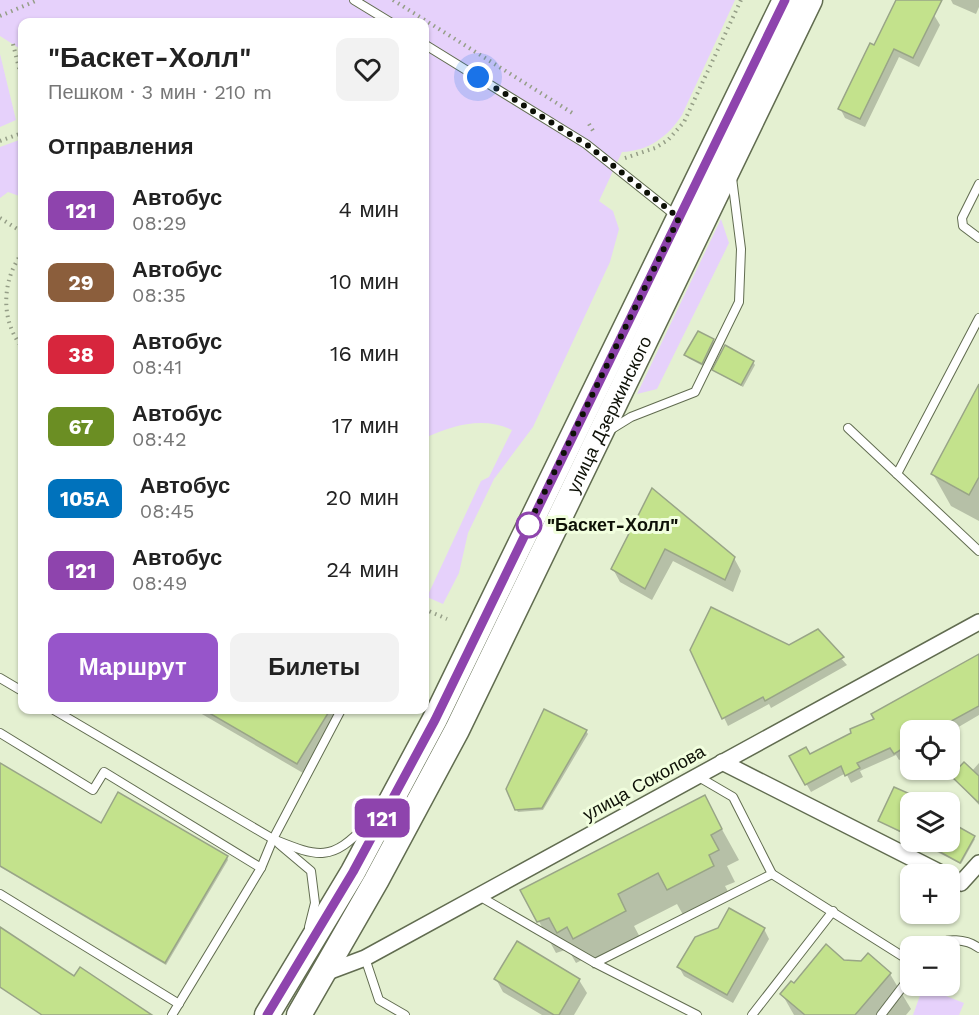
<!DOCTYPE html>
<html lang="ru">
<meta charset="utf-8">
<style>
:root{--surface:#fff;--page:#f2f2f2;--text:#222;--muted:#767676;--accent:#9755ca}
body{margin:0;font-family:"Work Sans",sans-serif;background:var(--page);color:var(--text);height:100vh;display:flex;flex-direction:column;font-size:22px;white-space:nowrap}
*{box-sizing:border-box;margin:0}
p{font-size:20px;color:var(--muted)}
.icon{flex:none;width:33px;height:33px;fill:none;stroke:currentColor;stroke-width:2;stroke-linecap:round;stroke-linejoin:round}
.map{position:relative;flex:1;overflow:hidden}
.drawer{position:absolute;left:18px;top:18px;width:411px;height:696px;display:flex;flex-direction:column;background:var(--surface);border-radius:12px;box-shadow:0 2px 4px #0004}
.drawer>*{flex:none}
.badge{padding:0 12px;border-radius:9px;font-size:21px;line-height:39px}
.tools{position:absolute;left:900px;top:720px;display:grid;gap:12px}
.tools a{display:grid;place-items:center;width:60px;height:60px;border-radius:12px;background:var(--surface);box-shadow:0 2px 4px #0004;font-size:30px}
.you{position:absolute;width:30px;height:30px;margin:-15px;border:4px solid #fff;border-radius:50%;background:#1a73e8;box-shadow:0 0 0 9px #1a73e833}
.map>.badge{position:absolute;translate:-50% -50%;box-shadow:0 0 0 3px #fff}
h2{padding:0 30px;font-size:22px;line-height:54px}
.round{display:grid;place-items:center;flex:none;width:63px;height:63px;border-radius:12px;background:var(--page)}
.overview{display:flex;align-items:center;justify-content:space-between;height:102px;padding:0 30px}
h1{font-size:28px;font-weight:600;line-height:45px}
.primary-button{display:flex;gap:12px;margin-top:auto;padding:12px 30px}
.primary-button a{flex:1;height:69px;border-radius:12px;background:var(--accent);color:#fff;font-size:24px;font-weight:600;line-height:69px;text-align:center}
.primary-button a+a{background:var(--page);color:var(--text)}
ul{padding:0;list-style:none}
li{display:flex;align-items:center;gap:18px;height:72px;padding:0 30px}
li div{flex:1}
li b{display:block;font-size:22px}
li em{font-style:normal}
li .badge{min-width:66px;font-weight:700;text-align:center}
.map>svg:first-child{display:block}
.green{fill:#e6d1fb}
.shadow{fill:#0003}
.building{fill:#c3e28c;stroke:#99a587;stroke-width:1.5}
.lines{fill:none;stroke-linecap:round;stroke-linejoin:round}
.lane-casing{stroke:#616c50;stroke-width:10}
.street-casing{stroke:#616c50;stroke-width:18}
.primary-casing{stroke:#616c50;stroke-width:27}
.path{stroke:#959e87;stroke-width:4;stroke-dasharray:1.5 4.5;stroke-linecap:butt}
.lane{stroke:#fff;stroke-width:8}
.street{stroke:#fff;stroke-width:15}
.primary{stroke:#fff;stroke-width:24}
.line-casing{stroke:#fff;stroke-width:14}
.line{stroke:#8e44ad;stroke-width:9}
.walk{stroke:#0e1107;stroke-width:6;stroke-dasharray:0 10.8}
.stop-dot{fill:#fff;stroke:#8e44ad;stroke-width:3}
.labels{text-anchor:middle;stroke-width:6;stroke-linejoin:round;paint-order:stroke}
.street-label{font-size:18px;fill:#0e1107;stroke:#f1fede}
.stop-label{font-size:18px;font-weight:bold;fill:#0e1107;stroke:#f1fede;text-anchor:start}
</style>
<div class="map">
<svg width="979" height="1015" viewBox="0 0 979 1015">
<rect width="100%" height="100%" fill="#e4f0d1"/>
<g class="green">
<path d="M0,0H735L682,115C668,137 648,151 622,152L599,201L613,211L619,229L610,262L533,427L494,479L468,533L459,573L443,604L427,597L481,481L489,477L512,430C484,416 452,425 425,438L424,22H22V50L0,36Z"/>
<path d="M0,54L16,120L0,127Z"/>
<path d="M22,139V197L8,192L0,198V147Z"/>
<path d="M721,219L729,243L657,389L637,394Z"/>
<path d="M923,987L964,1003L959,1015H913Z"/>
</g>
<g class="shadow">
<path d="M898,0H904L934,15L940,25L919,67L899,57L865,127L845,118L840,108Z"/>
<path d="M951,0H979V7L976,14L953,4Z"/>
<path d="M713,341L714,343L703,366L688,358L686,355Z"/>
<path d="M753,362L755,365L743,387L714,370Z"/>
<path d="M979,387V521L951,506L933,474Z"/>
<path d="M653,491L734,558L741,571L733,592L673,561L652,600L620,582L613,569Z"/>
<path d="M817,631L847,665L771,708L769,704L728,726L692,650L789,647Z"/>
<path d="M979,656V715L950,732L910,730V754L899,760L896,755L860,771L863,777L851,783L846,773L811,792L791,757L810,756L876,720Z"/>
<path d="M195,710H340L303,773Z"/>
<path d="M586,731L588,734L543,810L518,812L516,809Z"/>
<path d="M979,763V805L952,776L972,771Z"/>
<path d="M0,765L101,825L227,857L228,860L166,965L0,867Z"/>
<path d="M895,789L923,802H910V838L880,821Z"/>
<path d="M704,797L739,860L727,866L735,882L725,886L731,897L686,920L677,904L634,926L643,943L593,969L586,958L576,963L568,949L556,953L522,890Z"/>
<path d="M950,824L975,839L961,864L917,842H950Z"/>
<path d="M764,929L769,939L733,1003L684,976L679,967Z"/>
<path d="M517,943L579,980L587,993L574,1015H542L503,992L496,979Z"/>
<path d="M844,961L890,974L911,1009L906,1015H794L782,994L794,985Z"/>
</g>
<g class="building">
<path d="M896,0H942L913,58L894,49L860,119L838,109L870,43L874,45Z"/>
<path d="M698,331L714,339L702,364L684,355Z"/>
<path d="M725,345L754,361L741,385L712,370Z"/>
<path d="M979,384V477L969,495L931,474Z"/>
<path d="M652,488L735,557L725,580L665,549L645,589L611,569Z"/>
<path d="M711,607L789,645L818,629L844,657L765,701L763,697L722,719L690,650Z"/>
<path d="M979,654V706L935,730H910V744L894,754L890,748L857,763L860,768L845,776L841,766L805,785L789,756L806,747L810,754L851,733L850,729L874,719L871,714Z"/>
<path d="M544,709L587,730L542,808L515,810L506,789Z"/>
<path d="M204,710H330L297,764Z"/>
<path d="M964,762L979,776V803L951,776Z"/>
<path d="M0,763L101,823L118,792L228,856L165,963L0,866Z"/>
<path d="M894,787L910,794V836L878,821Z"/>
<path d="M705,795L722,829L711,835L719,850L709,855L714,866L667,890L658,873L618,894L626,911L573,939L567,927L557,933L549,918L537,922L520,890Z"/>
<path d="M950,822L975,836L960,863L922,842H950Z"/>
<path d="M729,908L765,928L727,995L677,967L695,937L718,928Z"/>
<path d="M0,927L74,976L80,967L152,1015H42L0,987Z"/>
<path d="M517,941L580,979L559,1015H554L494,979Z"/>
<path d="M826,944L844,960L861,961L868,953L891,973L855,1015H805L780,994L791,981L794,983Z"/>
</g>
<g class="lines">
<defs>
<g id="lane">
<path d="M354,0L390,22"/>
<path d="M424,44L586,144L675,215"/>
<path d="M979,184L962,218L963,226L979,238"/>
<path d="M848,428L979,551"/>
<path d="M610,430L631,417L695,392L739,302L741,249L732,178"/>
<path d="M897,474L979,318"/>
<path d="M0,678L22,691"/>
<path d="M54,710L273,839C318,857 331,863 367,824"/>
<path d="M0,733L93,790L104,772L261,868"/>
<path d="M279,844L311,871L315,903L309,927"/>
<path d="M772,874L910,961"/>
<path d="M0,894L179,1004"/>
<path d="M479,896L595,963L772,874L733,797L697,776"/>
<path d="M934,946C945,937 967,939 979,948"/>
<path d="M365,958L379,1000L405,1015"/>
<path d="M595,963L697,1015"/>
<path d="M172,1015L261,868L273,839L341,710"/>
<path d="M752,1015L833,911"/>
<path d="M881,1015L910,977"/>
</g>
<g id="street">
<path d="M722,762L943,874"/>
<path d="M950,878L961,883L979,863"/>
<path d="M325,973L365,958L979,622"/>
</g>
<g id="primary">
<path d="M267,1015L353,872L435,719L785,0"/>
<path id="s1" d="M299,1015L376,881L457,730L810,0"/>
</g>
</defs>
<use href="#lane" class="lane-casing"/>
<use href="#street" class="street-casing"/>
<use href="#primary" class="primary-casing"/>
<g class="path">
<path d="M393,0L574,114"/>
<path d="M0,16L38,0"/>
<path d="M13,44L22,80"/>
<path d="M589,124L595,134"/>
<path d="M0,141L22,133"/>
<path d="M625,158L655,148L668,140L684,122L741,0"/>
<path d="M0,218L22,232"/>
<path d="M22,253C2,280 0,320 22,347"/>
<path d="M424,609L447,619"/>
</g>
<use href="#lane" class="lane"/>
<use href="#street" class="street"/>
<use href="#primary" class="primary"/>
</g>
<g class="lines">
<defs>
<path id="line" d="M267,1015L353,872L435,720L785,0"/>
</defs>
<use href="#line" class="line-casing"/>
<use href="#line" class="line"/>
<path class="walk" d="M478,77L586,144L679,218L527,528L529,525"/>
</g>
<circle class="stop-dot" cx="529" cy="525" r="12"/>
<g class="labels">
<g class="street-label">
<text dy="6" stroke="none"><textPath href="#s1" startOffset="676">улица Дзержинского</textPath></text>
<text transform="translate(644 783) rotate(-29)" y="6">улица Соколова</text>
</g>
<g class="stop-label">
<text x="547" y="531">"Баскет-Холл"</text>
</g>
</g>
</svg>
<div class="tools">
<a><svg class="icon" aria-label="locate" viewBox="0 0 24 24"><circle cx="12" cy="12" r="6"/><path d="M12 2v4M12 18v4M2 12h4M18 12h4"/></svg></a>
<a><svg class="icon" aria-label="layers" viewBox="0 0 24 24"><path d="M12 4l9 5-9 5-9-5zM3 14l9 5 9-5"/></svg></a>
<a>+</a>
<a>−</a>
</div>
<div class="you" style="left:478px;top:77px"></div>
<b class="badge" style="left:382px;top:818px;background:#8e44ad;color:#fff">121</b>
<section class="drawer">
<div class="overview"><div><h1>&quot;Баскет-Холл&quot;</h1><p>Пешком · 3 мин · 210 m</p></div><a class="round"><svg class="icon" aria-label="heart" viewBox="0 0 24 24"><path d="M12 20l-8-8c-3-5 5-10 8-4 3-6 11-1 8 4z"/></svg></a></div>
<h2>Отправления</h2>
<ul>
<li><span class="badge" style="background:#8e44ad;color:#fff">121</span><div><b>Автобус</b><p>08:29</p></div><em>4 мин</em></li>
<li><span class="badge" style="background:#8b5e3c;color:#fff">29</span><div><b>Автобус</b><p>08:35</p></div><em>10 мин</em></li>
<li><span class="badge" style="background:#d7263d;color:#fff">38</span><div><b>Автобус</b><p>08:41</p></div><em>16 мин</em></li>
<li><span class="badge" style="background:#6b8e23;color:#fff">67</span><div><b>Автобус</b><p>08:42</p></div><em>17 мин</em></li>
<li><span class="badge" style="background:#0072bc;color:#fff">105А</span><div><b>Автобус</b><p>08:45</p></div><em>20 мин</em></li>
<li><span class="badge" style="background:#8e44ad;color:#fff">121</span><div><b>Автобус</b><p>08:49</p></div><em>24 мин</em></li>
</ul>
<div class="primary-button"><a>Маршрут</a><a>Билеты</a></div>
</section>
</div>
